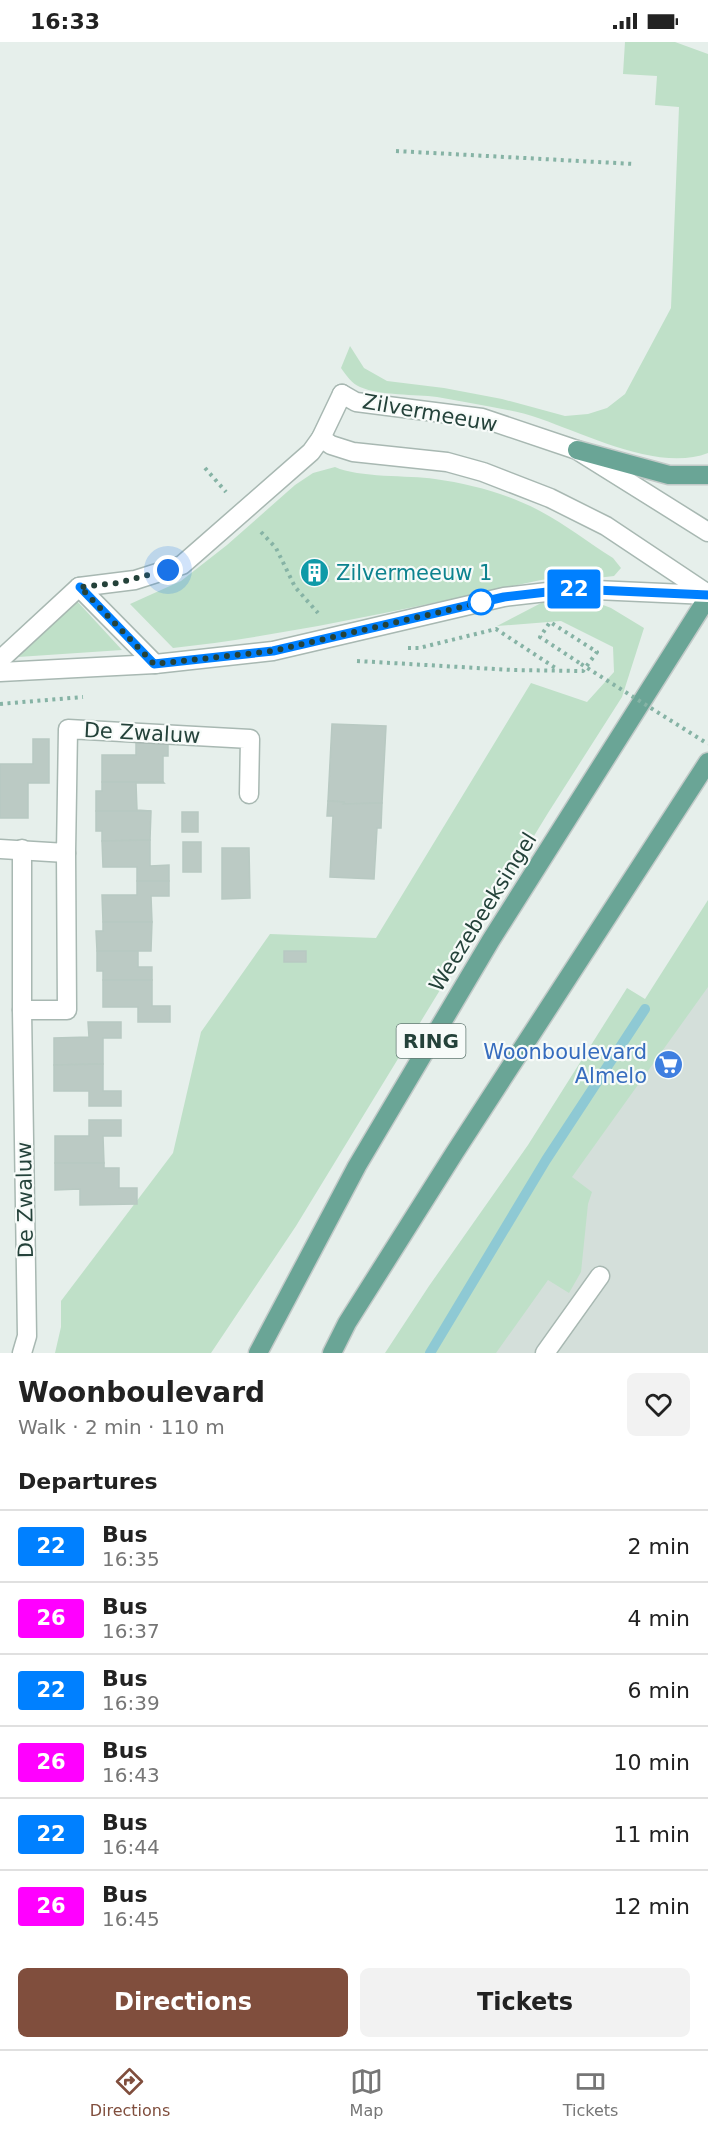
<!DOCTYPE html>
<meta charset="utf-8">
<style>
:root{--surface:#fff;--page:#f2f2f2;--text:#222;--muted:#767676;--line:#e0e0e0;--accent:#804e3d}
body{margin:0;font-family:"DejaVu Sans",sans-serif;background:var(--page);color:var(--text);height:100vh;display:flex;flex-direction:column;font-size:22px;white-space:nowrap}
*{box-sizing:border-box;margin:0}
p{font-size:20px;color:var(--muted)}
.icon{flex:none;width:33px;height:33px;fill:none;stroke:currentColor;stroke-width:2;stroke-linecap:round;stroke-linejoin:round}
.map{position:relative;height:1311px;overflow:hidden}
.sheet{display:flex;flex-direction:column;background:var(--surface);flex:1}
.sheet>*{flex:none}
.badge{padding:0 12px;border-radius:4px;font-size:21px;line-height:39px}
.you{position:absolute;width:30px;height:30px;margin:-15px;border:4px solid #fff;border-radius:50%;background:#1a73e8;box-shadow:0 0 0 9px #1a73e833}
.map>.badge{position:absolute;translate:-50% -50%;box-shadow:0 0 0 3px #fff}
h2{padding:0 18px;font-size:22px;line-height:54px}
.round{display:grid;place-items:center;flex:none;width:63px;height:63px;border-radius:9px;background:var(--page)}
.overview{display:flex;align-items:center;justify-content:space-between;height:102px;padding:0 18px}
h1{font-size:28px;font-weight:700;line-height:45px}
.action{display:flex;gap:12px;margin-top:auto;padding:12px 18px}
.action a{flex:1;height:69px;border-radius:9px;background:var(--accent);color:#fff;font-size:24px;font-weight:700;line-height:69px;text-align:center}
.action a+a{background:var(--page);color:var(--text)}
ul{padding:0;list-style:none}
li{display:flex;align-items:center;gap:18px;height:72px;padding:0 18px;border-top:2px solid var(--line)}
li div{flex:1}
li b{display:block;font-size:22px}
li em{font-style:normal}
li .badge{min-width:66px;font-weight:700;text-align:center}
.status{display:flex;justify-content:space-between;align-items:center;height:42px;padding:0 30px;background:var(--surface);direction:ltr}
.status svg{height:16px;fill:currentColor}
.dock{display:flex;justify-content:space-around;align-items:center;height:84px;border-top:2px solid var(--line);background:var(--surface);font-size:16px;color:var(--muted)}
.dock a{display:grid;justify-items:center;gap:3px}
.dock .selected{color:var(--accent)}
.map>svg:first-child{display:block}
.built{fill:#d4dfda}
.green{fill:#bfe0c8}
.lines{fill:none;stroke-linecap:round;stroke-linejoin:round}
.stream{stroke:#8ec9d4;stroke-width:10}
.building{fill:#bbcac4;stroke:#b8c9c2;stroke-width:1.5}
.lane-casing{stroke:#a8b8b2;stroke-width:21}
.street-casing{stroke:#a8b8b2;stroke-width:21}
.primary-casing{stroke:#c2cac8;stroke-width:21}
.path{stroke:#86b3a5;stroke-width:4;stroke-dasharray:3 4.5;stroke-linecap:butt}
.lane{stroke:#fff;stroke-width:18}
.street{stroke:#fff;stroke-width:18}
.primary{stroke:#6aa596;stroke-width:18}
.path-bridge{stroke:#86b3a5;stroke-width:4;stroke-dasharray:3 4.5;stroke-linecap:butt}
.line-casing{stroke:#fff;stroke-width:14}
.line{stroke:#0080ff;stroke-width:9}
.walk{stroke:#24423a;stroke-width:6;stroke-dasharray:0 10.8}
.stop-dot{fill:#fff;stroke:#0080ff;stroke-width:3}
.labels{text-anchor:middle;stroke-width:4.5;stroke-linejoin:round;paint-order:stroke}
.shield{fill:#f7fbf9;stroke:#637a73;stroke-width:1.5}
.shield-label{font-size:20px;font-weight:bold;fill:#24423a}
.street-label{font-size:21px;fill:#24423a;stroke:#f7fbf9}
.culture-label{font-size:21px;fill:#0d838f;stroke:#f7fbf9;text-anchor:start}
.shop-label{font-size:21px;fill:#366cbe;stroke:#f7fbf9;text-anchor:end}
</style>
<div class="status"><b>16:33</b><svg viewBox="0 0 49 12"><path d="M0 12V9h3v3zM5 12V6h3v6zM10 12V3h3v9zM15 12V0h3v12zM26 1h20v11H26zM47 4h2v5h-2z"/></svg></div>
<div class="map">
<svg width="708" height="1311" viewBox="0 0 708 1311">
<rect width="100%" height="100%" fill="#e6efeb"/>
<path class="built" d="M708,903V1311H451Z"/>
<g class="green">
<path d="M625,0H675L708,12V411C660,430 587,393 541,377C525,371 508,368 492,365C474,362 456,358 437,355C415,352 381,354 360,345C352,342 346,333 341,326L350,304L364,326L387,339L444,346L502,357L565,374L588,372L607,366L625,352L671,266L679,65L655,63L657,34L623,32Z"/>
<path d="M335,425C359,436 408,433 435,437C471,442 508,452 540,469C565,482 589,501 613,516L621,526L614,534L597,536L571,534L541,538C418,564 297,592 173,606L130,562L181,539L227,503L295,443L313,431Z"/>
<path d="M75,557L122,608L18,615Z"/>
<path d="M590,558L611,566L644,586L622,655L548,771L296,1184L211,1311H55L61,1285V1259L173,1111L201,990L270,892L376,896L531,641L587,660L614,630L613,605L561,579L497,584L545,559L571,562Z"/>
<path d="M708,858V945L572,1135L592,1150L588,1162L581,1230L569,1251L548,1238L496,1311H385L429,1244L528,1103L627,946L645,957Z"/>
</g>
<g class="lines">
<path class="stream" d="M430,1311L546,1118L645,967"/>
</g>
<g class="building">
<path d="M303,524L329,525L328,539L302,538Z"/>
<path d="M332,682L386,684L382,761L343,762L344,760L328,759Z"/>
<path d="M33,697H49V741H28V776H0V722H33Z"/>
<path d="M136,697L168,699V714H163V740H102V713H136Z"/>
<path d="M102,740H163L164,741H136L137,768L151,769H96V749H102Z"/>
<path d="M328,759L344,760L343,762L382,761L381,786H377L374,837L330,835L333,774H327Z"/>
<path d="M96,769H151L150,798L102,799V789H96Z"/>
<rect x="182" y="770" width="16" height="20"/>
<path d="M150,798V824L169,823V839H137V825H103L102,799Z"/>
<rect x="183" y="800" width="18" height="30"/>
<path d="M222,806H249L250,856L222,857Z"/>
<path d="M137,839H169V854H151L152,880H103L102,853H137Z"/>
<path d="M103,880H152L151,909H97L96,889H103Z"/>
<path d="M97,909H138V925H152V938H103V929H97Z"/>
<rect x="284" y="909" width="22" height="11"/>
<path d="M103,938H152V964H170V980H138V965H103Z"/>
<path d="M88,980H121V996H103V1022L54,1023V996L89,995Z"/>
<path d="M103,1022V1049H121V1064H89V1049H54V1023Z"/>
<path d="M89,1078H121V1094H103L104,1121H55V1094H89Z"/>
<path d="M55,1121H104V1126H119V1146H137V1162L80,1163V1147L55,1148Z"/>
</g>
<g class="lines">
<defs>
<g id="lane">
<path d="M79,545L155,622"/>
<path d="M0,618L79,545L135,538L182,523L311,410L321,396L342,352"/>
<path d="M0,630L155,622L273,609L504,555L573,547L708,553"/>
<path d="M545,1311L600,1234"/>
</g>
<g id="street">
<path d="M342,352L356,360L482,376L577,408L708,490"/>
<path d="M321,396L331,403L353,410L447,420L483,430L550,456L606,484L708,552"/>
<path d="M0,807L66,811L68,687L250,697L249,752"/>
<path d="M22,807V968L27,1294L22,1311"/>
<path d="M22,968H67L66,811"/>
</g>
<g id="primary">
<path d="M577,408L669,433H708"/>
<path d="M258,1311L357,1124L491,898L708,555"/>
<path d="M332,1311L347,1281L455,1110L708,720"/>
</g>
</defs>
<use href="#lane" class="lane-casing"/>
<use href="#street" class="street-casing"/>
<use href="#primary" class="primary-casing"/>
<g class="path">
<path d="M396,109L634,122"/>
<path d="M205,426L226,450"/>
<path d="M261,490L276,506L295,545L318,571"/>
<path d="M408,606H419L496,587L557,627"/>
<path d="M357,619L512,628L583,629L597,610L550,580L540,595L581,622"/>
<path d="M0,662L83,655"/>
</g>
<use href="#lane" class="lane"/>
<use href="#street" class="street"/>
<use href="#primary" class="primary"/>
<path class="path-bridge" d="M581,622L708,702"/>
</g>
<g class="lines">
<defs>
<path id="line" d="M80,545L154,622L273,609L504,555L573,547L708,553"/>
</defs>
<use href="#line" class="line-casing"/>
<use href="#line" class="line"/>
<path class="walk" d="M168,528L117,541L80,545L154,622L273,609L483,560H481"/>
</g>
<defs>
<symbol id="building-disc" viewBox="-11 -11 22 22"><circle r="9.5" fill="#0f9aa8" stroke="#f7fbf9"/><path d="M-4-6H4V6H1V3H-1V6H-4ZM-2.5-4.3h1.7v1.8h-1.7ZM.8-4.3h1.7v1.8H.8ZM-2.5-1h1.7V.8h-1.7ZM.8-1h1.7V.8H.8Z" fill="#fff"/></symbol>
<symbol id="supermarket-disc" viewBox="-11 -11 22 22"><circle r="9.5" fill="#3f7fe0" stroke="#f7fbf9"/><path d="M-6-5.5h2.5l.6 2H6L4.5 2H-2.5L-4.4-4H-6ZM-1.5 3.2a1.3 1.3 0 1 0 .1 0ZM3 3.2a1.3 1.3 0 1 0 .1 0Z" fill="#fff"/></symbol>
</defs>
<g fill-rule="evenodd">
<use href="#building-disc" x="298" y="514" width="33" height="33"/>
<use href="#supermarket-disc" x="652" y="1006" width="33" height="33"/>
</g>
<circle class="stop-dot" cx="481" cy="560" r="12"/>
<g class="labels">
<rect class="shield" x="396.5" y="982" width="69" height="34" rx="4.5"/>
<g class="shield-label">
<text x="431" y="1006">RING</text>
</g>
<g class="street-label">
<text transform="translate(430 371) rotate(10)" y="7">Zilvermeeuw</text>
<text transform="translate(142 691) rotate(3)" y="7">De Zwaluw</text>
<text transform="translate(483 870) rotate(-58)" y="7">Weezebeeksingel</text>
<text transform="translate(25 1158) rotate(-91)" y="7">De Zwaluw</text>
</g>
<g class="culture-label">
<text x="336" y="538">Zilvermeeuw 1</text>
</g>
<g class="shop-label">
<text x="647" y="1017">Woonboulevard<tspan x="647" dy="24">Almelo</tspan></text>
</g>
</g>
</svg>
<div class="you" style="left:168px;top:528px"></div>
<b class="badge" style="left:574px;top:547px;background:#0080ff;color:#fff">22</b>
</div>
<section class="sheet">
<div class="overview"><div><h1>Woonboulevard</h1><p>Walk · 2 min · 110 m</p></div><a class="round"><svg class="icon" aria-label="heart" viewBox="0 0 24 24"><path d="M12 20l-8-8c-3-5 5-10 8-4 3-6 11-1 8 4z"/></svg></a></div>
<h2>Departures</h2>
<ul>
<li><span class="badge" style="background:#0080ff;color:#fff">22</span><div><b>Bus</b><p>16:35</p></div><em>2 min</em></li>
<li><span class="badge" style="background:#f0f;color:#fff">26</span><div><b>Bus</b><p>16:37</p></div><em>4 min</em></li>
<li><span class="badge" style="background:#0080ff;color:#fff">22</span><div><b>Bus</b><p>16:39</p></div><em>6 min</em></li>
<li><span class="badge" style="background:#f0f;color:#fff">26</span><div><b>Bus</b><p>16:43</p></div><em>10 min</em></li>
<li><span class="badge" style="background:#0080ff;color:#fff">22</span><div><b>Bus</b><p>16:44</p></div><em>11 min</em></li>
<li><span class="badge" style="background:#f0f;color:#fff">26</span><div><b>Bus</b><p>16:45</p></div><em>12 min</em></li>
</ul>
<div class="action"><a>Directions</a><a>Tickets</a></div>
</section>
<nav class="dock">
<a class="selected"><svg class="icon" aria-label="directions" viewBox="0 0 24 24"><path d="M12 3l9 9-9 9-9-9zM9 14v-3h6M13 9l2 2-2 2"/></svg>Directions</a>
<a><svg class="icon" aria-label="map" viewBox="0 0 24 24"><path d="M3 6l6-2 6 2 6-2v14l-6 2-6-2-6 2zM9 4v14M15 6v14"/></svg>Map</a>
<a><svg class="icon" aria-label="tickets" viewBox="0 0 24 24"><path d="M3 7h18v10H3zM15 7v10"/></svg>Tickets</a>
</nav>
